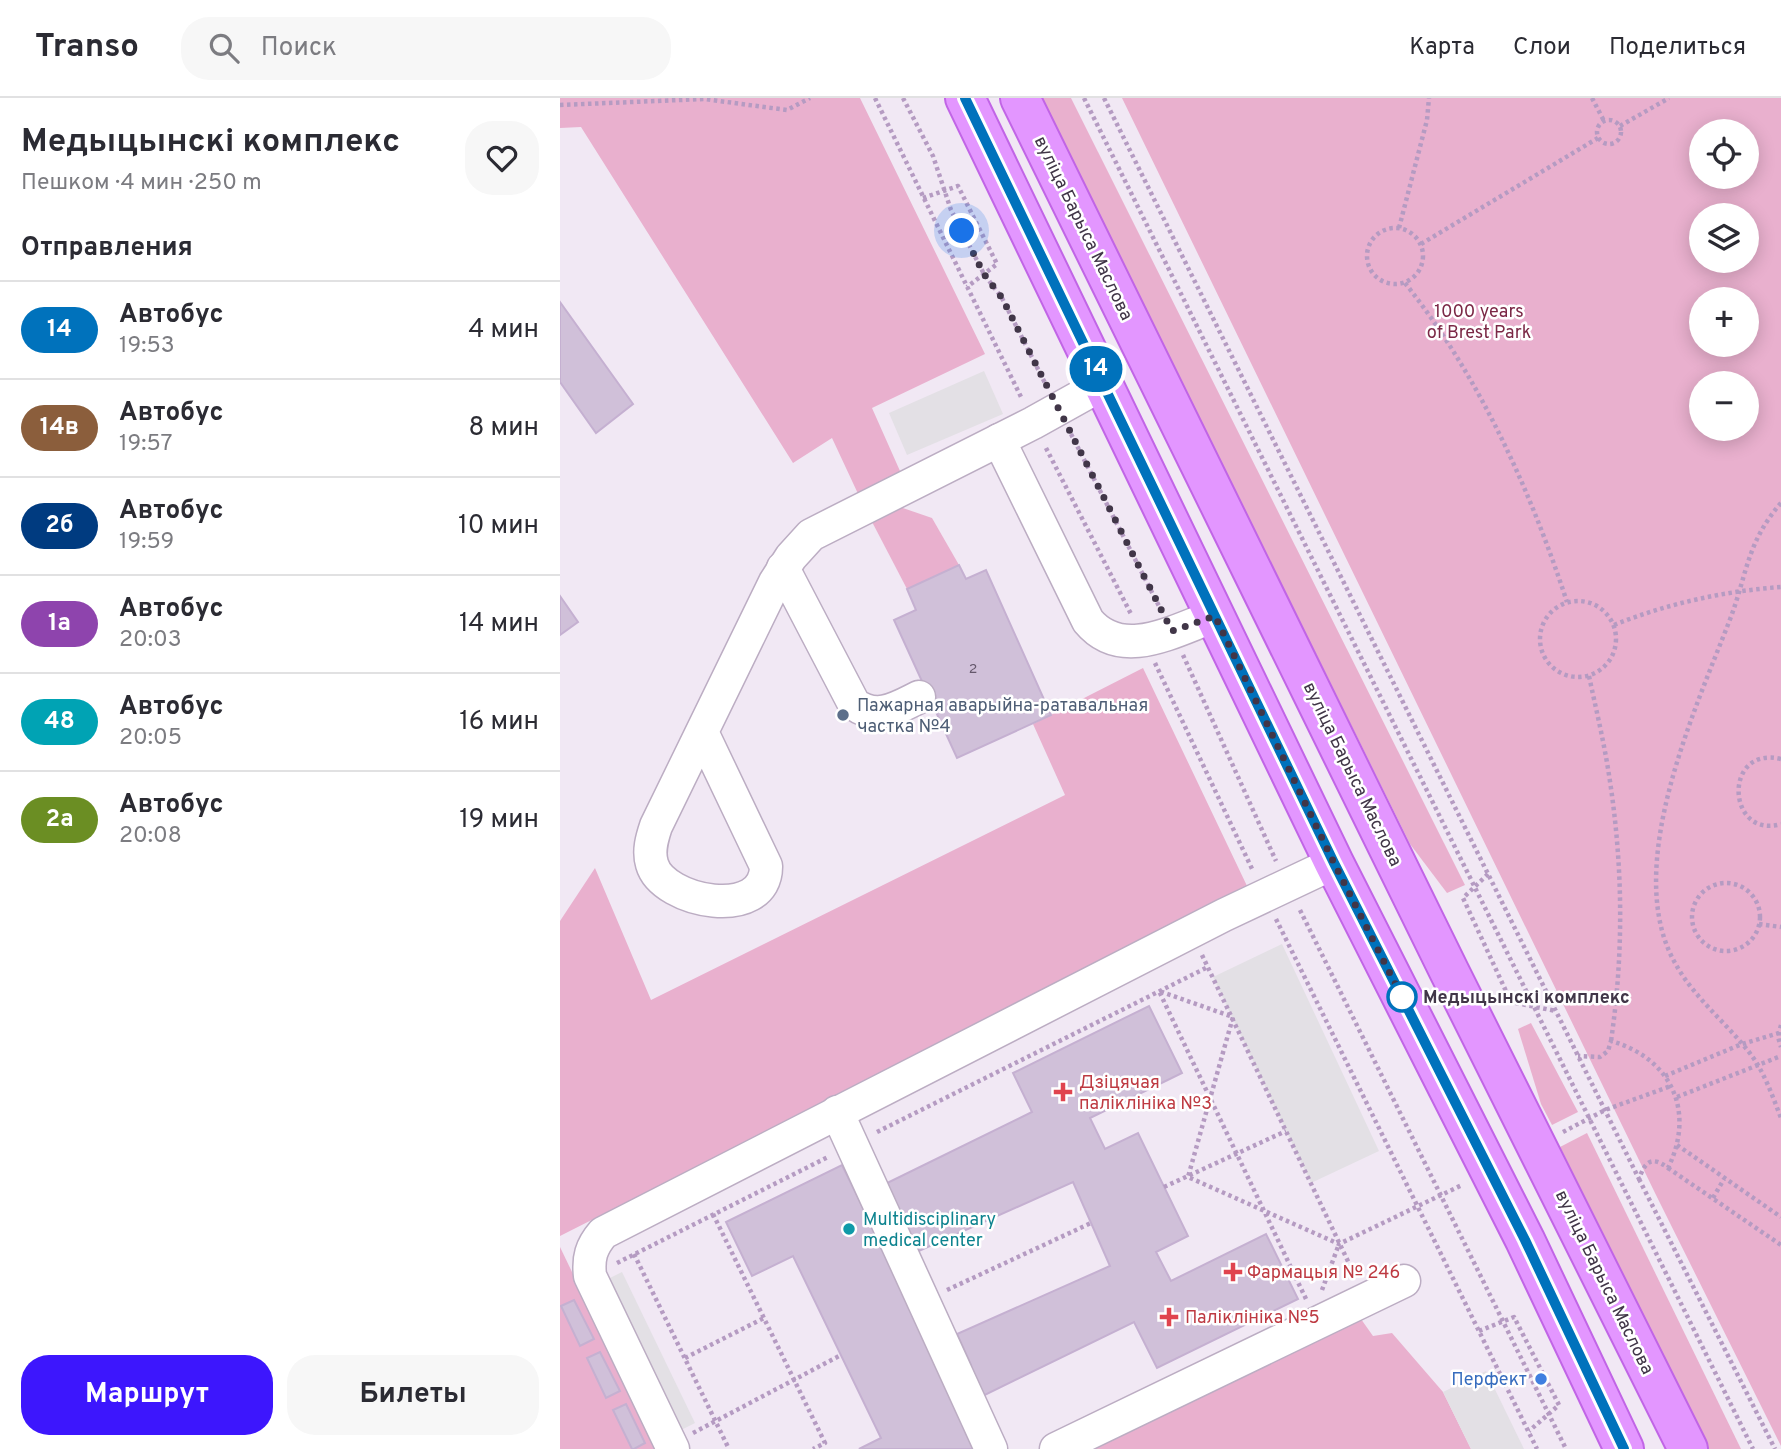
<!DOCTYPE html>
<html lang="ru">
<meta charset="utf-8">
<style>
:root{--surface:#fff;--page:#f7f7f7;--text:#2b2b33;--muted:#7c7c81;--line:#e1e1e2;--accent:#3d16fd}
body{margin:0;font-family:Overpass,sans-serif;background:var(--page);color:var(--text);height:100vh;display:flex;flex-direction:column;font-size:26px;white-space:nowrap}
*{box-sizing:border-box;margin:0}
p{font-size:23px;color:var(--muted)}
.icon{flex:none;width:38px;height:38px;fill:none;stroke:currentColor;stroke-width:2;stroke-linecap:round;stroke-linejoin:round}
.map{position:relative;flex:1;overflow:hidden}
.side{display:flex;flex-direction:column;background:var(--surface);width:560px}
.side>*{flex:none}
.badge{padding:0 14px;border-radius:23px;font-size:24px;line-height:46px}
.tools{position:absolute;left:1129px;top:21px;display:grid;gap:14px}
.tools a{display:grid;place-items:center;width:70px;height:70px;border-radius:50%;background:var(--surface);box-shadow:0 4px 18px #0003;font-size:35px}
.you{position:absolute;width:35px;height:35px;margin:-18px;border:5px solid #fff;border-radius:50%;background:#1a73e8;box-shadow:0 0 0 10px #1a73e833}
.map>.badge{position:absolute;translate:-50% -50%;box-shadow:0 0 0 4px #fff}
h2{padding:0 21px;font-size:26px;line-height:63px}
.round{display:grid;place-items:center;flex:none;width:74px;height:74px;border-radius:28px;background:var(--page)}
.summary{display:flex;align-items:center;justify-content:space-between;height:119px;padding:0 21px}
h1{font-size:33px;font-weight:700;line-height:52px}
.button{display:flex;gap:14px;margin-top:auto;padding:14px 21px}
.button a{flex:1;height:80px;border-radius:28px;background:var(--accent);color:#fff;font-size:28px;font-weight:700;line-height:80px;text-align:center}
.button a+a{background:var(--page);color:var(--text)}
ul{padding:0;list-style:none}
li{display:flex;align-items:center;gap:21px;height:98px;padding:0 21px;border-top:2px solid var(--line)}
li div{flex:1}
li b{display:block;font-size:26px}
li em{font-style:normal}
li .badge{min-width:77px;font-weight:700;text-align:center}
header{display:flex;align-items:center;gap:42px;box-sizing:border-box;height:98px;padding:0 35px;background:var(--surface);border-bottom:2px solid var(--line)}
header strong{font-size:33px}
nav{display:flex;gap:38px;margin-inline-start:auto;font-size:24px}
.search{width:490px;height:63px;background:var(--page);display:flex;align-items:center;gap:18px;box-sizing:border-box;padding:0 24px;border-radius:28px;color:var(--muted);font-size:26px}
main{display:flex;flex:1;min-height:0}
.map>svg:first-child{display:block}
.green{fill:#e9b0ce;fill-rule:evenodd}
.parking{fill:#e3e0e5}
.building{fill:#d0c0d9;stroke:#c5b0d1;stroke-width:2;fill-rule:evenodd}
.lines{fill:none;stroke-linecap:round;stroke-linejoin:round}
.minor-casing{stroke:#bcadc3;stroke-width:35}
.major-casing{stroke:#c165e6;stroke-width:42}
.path{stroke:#b59bc2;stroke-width:4.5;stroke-dasharray:3.5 3.5;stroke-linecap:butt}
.minor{stroke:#fff;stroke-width:32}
.major{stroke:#e396ff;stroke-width:38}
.line-casing{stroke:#fff;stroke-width:16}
.line{stroke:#0072bc;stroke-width:10}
.walk{stroke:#413648;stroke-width:7;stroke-dasharray:0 12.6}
.service-dot{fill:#5c6f8a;stroke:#fff;stroke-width:2.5}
.stop-dot{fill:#fff;stroke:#0072bc;stroke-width:3.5}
.health-dot{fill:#e0444e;stroke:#fff;stroke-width:2.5}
.culture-dot{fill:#0f9aa8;stroke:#fff;stroke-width:2.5}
.shop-dot{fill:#3f7fe0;stroke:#fff;stroke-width:2.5}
.labels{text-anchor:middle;stroke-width:5;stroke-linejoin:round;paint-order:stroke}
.number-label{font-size:14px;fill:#65586c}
.street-label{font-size:18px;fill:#413648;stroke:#fff}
.park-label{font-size:18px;fill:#7b2846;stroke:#fff}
.service-label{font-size:18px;fill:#4e5e75;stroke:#fff;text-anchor:start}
.stop-label{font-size:18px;font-weight:bold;fill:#413648;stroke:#fff;text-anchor:start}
.health-label{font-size:18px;fill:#be3a42;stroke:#fff;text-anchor:start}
.culture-label{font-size:18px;fill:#0d838f;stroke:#fff;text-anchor:start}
.shop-label{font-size:18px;fill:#366cbe;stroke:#fff;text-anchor:end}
</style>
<header>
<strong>Transo</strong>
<div class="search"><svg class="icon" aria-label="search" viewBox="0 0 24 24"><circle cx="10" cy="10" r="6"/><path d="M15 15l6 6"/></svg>Поиск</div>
<nav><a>Карта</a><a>Слои</a><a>Поделиться</a></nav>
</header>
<main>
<section class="side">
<div class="summary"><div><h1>Медыцынскі комплекс</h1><p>Пешком · 4 мин · 250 m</p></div><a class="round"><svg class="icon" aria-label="heart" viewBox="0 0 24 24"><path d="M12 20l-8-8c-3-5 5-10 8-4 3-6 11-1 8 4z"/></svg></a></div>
<h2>Отправления</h2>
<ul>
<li><span class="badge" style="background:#0072bc;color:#fff">14</span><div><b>Автобус</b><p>19:53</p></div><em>4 мин</em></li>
<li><span class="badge" style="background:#8b5e3c;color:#fff">14в</span><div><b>Автобус</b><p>19:57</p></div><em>8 мин</em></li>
<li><span class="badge" style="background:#003b80;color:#fff">2б</span><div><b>Автобус</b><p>19:59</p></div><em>10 мин</em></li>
<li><span class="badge" style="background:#8e44ad;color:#fff">1а</span><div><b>Автобус</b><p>20:03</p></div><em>14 мин</em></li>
<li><span class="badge" style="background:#00a3b4;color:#fff">48</span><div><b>Автобус</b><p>20:05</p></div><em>16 мин</em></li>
<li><span class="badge" style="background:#6b8e23;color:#fff">2а</span><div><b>Автобус</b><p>20:08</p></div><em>19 мин</em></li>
</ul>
<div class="button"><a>Маршрут</a><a>Билеты</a></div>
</section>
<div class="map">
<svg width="1221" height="1351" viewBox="0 0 1221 1351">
<rect width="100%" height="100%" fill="#f1e8f4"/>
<g class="green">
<path d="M0,0H300L425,256L312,310L340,373L331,386L300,400L272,340L233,365L21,29L0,30Z"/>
<path d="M481,0H511L905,787L887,795L850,746Z"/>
<path d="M562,0H1221V1348L1096,1097ZM1141,33H1186V79H1141ZM1141,117H1186V163H1141ZM1141,201H1186V247H1141ZM1141,285H1186V331H1141Z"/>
<path d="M337,408L372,420L399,467L347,491L310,420Z"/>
<path d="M583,570L688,790L0,1138V823L35,770L91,902L505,697L473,626Z"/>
<path d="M971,925L1018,1014L992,1027L981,1006L958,931Z"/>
<path d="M1027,1035L1181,1351H1147L1000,1049Z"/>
<path d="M0,1149L97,1351H0Z"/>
<path d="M796,1214L813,1238L832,1235L883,1294L911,1351H520Z"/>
</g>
<g class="parking">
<path d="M424,273L443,316L347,357L329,315Z"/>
<path d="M722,846L819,1053L751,1085L653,879Z"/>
<path d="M62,1174L135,1325L111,1337L38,1186Z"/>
<path d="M926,1273L964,1351H911L883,1294Z"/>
</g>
<g class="building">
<path d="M0,204L73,306L36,335L0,284Z"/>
<path d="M399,467L406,481L426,472L491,617L397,660L334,522L356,512L347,491Z"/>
<path d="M0,498L18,524L0,537Z"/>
<path d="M589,908L622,975L530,1020L545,1051L578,1035L628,1138L596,1154L611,1183L706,1136L738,1201L597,1270L574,1224L398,1310L415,1351H299L321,1340L233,1158L192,1178L166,1124L282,1067L304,1112L326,1102L319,1089L472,1014L453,975ZM513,1084L550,1168L397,1236L411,1267L396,1274L324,1150L352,1137L359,1153Z"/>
<path d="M14,1202L34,1241L20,1248L1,1208Z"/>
<path d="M40,1254L60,1293L46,1300L27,1260Z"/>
<path d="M66,1306L85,1345L74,1351H72L53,1312Z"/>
</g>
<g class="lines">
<defs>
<g id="minor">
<path d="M439,342L528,523C562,564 615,532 655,518"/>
<path d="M223,470L294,606C317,623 337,610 359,599"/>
<path d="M142,634L206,768C207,824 103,805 92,766C88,753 92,740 96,728L215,484L231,459L251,437L473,325L543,286"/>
<path d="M277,1014L431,1351"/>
<path d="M113,1351L30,1178C28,1160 31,1149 43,1135L664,817L774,765"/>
<path d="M496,1351L844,1183"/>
</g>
<g id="major">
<path d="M405,0L774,765L965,1142L1064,1351"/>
<path d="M460,0L890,875L1128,1351"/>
</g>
</defs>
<use href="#minor" class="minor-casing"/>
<use href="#major" class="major-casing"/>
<g class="path">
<path d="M315,0L462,301"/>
<path d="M343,0L373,58L391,112L424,176L442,200L486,287"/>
<path d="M524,0L1193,1351"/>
<path d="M544,0L1079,1081C1085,1064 1091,1057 1108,1070C1136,1013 1111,960 1051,943L1048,953L1040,959L1018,958"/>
<path d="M1032,0L1044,23"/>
<path d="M0,7L144,1L227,12L250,0"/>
<circle cx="1049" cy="34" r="12"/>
<path d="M1060,28L1109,0"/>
<path d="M363,100L398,88L437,166L407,189"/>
<path d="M839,130L867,22L869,0"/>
<circle cx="835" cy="158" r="28"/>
<path d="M861,146L1038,40"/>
<path d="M845,185C919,278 970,391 1007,504"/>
<path d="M511,336L601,512"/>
<path d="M486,350L571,516"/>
<path d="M1221,405C1186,445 1187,478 1169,524C1134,614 1067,761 1110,855C1128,895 1162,920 1189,954C1204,973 1212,997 1221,1020"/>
<circle cx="1018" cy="541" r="38"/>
<path d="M1054,527C1106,506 1164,493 1221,489"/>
<path d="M623,557L716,763"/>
<path d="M595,565L693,773"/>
<path d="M1029,578C1036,611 1044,644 1049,677C1063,766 1064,854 1051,943"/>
<path d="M1221,661C1162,647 1167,742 1221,726"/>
<path d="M928,776L903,800L951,904L996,913"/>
<circle cx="1166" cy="819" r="34"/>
<path d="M740,812L1006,1351"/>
<path d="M716,821L977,1351"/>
<path d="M1199,826L1221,829"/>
<path d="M642,857L795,1178"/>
<path d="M1221,927L1218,939L1221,949"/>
<path d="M1105,978L1182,946L1219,935"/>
<path d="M1117,999L1221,958"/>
<path d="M317,1034L648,869"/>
<path d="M1003,1034L1045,1012L1111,988"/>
<path d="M1117,1047L1221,1119"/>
<path d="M1108,1070L1221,1147"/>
<path d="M1079,1081L1215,1351"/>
<path d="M604,1089L726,1033"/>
<path d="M1153,1100L1164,1081"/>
<path d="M153,1116L265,1345L253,1351"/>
<path d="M74,1156L169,1351"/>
<path d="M57,1165L268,1059"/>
<path d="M387,1192L531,1125"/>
<path d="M762,1192L779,1146"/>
<path d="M746,1201C697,1098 648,996 599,893L673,919L628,1079L779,1146L902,1087"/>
<path d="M919,1233L954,1219L999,1307L969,1333"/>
<path d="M125,1260L204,1220"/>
<path d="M133,1335L281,1257"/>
</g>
<use href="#minor" class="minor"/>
<use href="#major" class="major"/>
</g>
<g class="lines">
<defs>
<path id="line" d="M405,0L774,765L965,1142L1064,1351"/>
</defs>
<use href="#line" class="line-casing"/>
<use href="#line" class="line"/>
<path class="walk" d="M402,133L424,176L442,200L612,533L655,518L774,765L847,909L842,899"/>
</g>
<circle class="service-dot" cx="283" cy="617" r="7"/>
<circle class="stop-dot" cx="842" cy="899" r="14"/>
<g class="health-dot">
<path d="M499.5 983.5h7v7h7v7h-7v7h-7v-7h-7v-7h7z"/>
<path d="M669.5 1163.5h7v7h7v7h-7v7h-7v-7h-7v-7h7z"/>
<path d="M605.5 1208.5h7v7h7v7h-7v7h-7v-7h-7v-7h7z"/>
</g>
<circle class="culture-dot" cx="289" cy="1131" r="7"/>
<circle class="shop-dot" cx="981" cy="1281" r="7"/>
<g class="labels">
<g class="number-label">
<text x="413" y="575">2</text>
</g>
<g class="street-label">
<text transform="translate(524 130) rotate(64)" y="6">вуліца Барыса Маслова</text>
<text transform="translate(793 676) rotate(64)" y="6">вуліца Барыса Маслова</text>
<text transform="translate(1045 1184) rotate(64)" y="6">вуліца Барыса Маслова</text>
</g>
<g class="park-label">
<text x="919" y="219">1000 years<tspan x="919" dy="21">of Brest Park</tspan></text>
</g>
<g class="service-label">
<text x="297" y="613">Пажарная аварыйна-ратавальная<tspan x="297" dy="21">частка №4</tspan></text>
</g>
<g class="stop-label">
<text x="863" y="905">Медыцынскі комплекс</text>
</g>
<g class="health-label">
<text x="519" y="990">Дзіцячая<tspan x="519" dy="21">паліклініка №3</tspan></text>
<text x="687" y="1180">Фармацыя № 246</text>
<text x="625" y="1225">Паліклініка №5</text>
</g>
<g class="culture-label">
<text x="303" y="1127">Multidisciplinary<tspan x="303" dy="21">medical center</tspan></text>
</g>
<g class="shop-label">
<text x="967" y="1287">Перфект</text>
</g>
</g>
</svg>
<div class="tools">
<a><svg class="icon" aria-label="locate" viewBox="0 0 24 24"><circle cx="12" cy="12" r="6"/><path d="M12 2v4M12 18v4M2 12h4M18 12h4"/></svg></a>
<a><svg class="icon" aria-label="layers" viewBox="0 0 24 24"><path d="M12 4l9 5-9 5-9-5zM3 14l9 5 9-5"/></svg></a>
<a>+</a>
<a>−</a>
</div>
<div class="you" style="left:402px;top:133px"></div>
<b class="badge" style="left:536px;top:271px;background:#0072bc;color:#fff">14</b>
</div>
</main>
